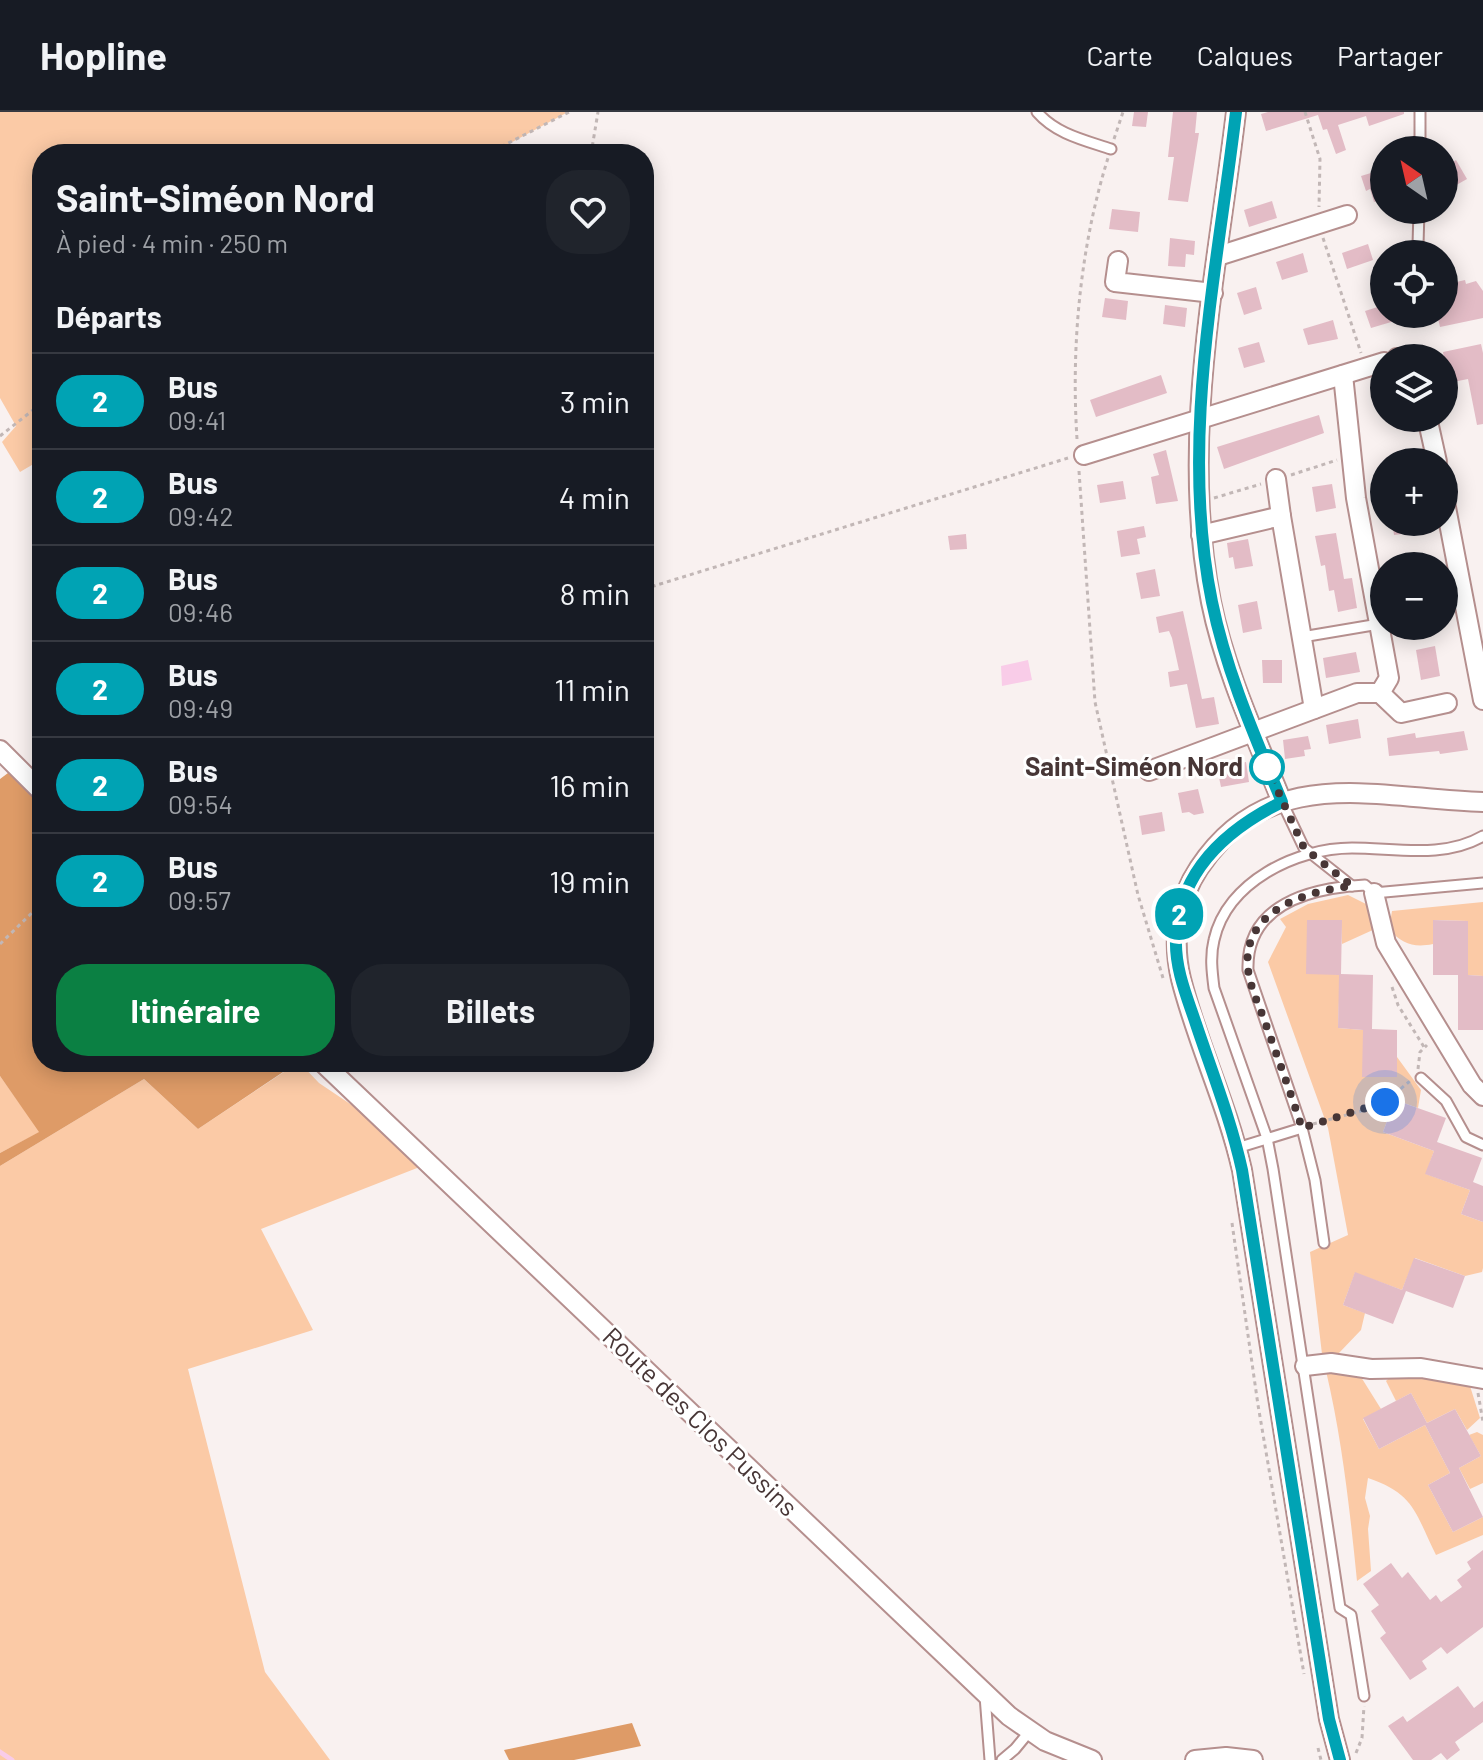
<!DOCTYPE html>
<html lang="fr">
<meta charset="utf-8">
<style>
:root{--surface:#171b24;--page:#20242c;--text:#f1f3f6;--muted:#9ea1a6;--line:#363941;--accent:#0b8043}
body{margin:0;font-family:Barlow,sans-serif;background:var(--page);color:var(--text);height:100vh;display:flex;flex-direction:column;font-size:30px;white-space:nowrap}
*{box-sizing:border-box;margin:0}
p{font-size:26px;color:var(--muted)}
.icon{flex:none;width:44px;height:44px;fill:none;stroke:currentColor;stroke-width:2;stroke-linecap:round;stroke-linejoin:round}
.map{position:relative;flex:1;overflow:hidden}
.side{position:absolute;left:32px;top:32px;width:622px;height:928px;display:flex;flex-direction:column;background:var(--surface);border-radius:32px;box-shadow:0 4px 20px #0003}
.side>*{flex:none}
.badge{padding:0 16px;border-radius:26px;font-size:28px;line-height:52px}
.needle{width:52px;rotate:326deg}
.controls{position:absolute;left:1370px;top:24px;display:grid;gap:16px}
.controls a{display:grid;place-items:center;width:88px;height:88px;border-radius:50%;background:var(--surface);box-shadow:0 4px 20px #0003;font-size:40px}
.you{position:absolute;width:40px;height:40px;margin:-20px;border:6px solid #fff;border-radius:50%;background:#1a73e8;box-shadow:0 0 0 12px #1a73e833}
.map>.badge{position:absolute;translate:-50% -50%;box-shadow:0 0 0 4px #fff}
h2{padding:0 24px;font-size:30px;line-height:72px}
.round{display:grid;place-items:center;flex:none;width:84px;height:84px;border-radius:32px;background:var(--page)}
.headline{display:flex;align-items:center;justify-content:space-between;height:136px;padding:0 24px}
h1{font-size:38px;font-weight:700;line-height:60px}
.cta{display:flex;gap:16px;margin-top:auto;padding:16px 24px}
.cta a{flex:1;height:92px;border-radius:32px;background:var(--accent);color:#fff;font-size:32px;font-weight:700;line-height:92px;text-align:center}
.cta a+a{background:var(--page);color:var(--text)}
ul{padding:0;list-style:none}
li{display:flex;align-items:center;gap:24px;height:96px;padding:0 24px;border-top:2px solid var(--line)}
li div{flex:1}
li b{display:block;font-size:30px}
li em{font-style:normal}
li .badge{min-width:88px;font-weight:700;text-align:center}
header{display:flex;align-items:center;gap:48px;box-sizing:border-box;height:112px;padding:0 40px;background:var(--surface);border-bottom:2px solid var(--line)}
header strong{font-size:38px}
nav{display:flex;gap:44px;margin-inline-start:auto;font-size:28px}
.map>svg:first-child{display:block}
.green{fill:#fbcaa6}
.forest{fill:#de9b67}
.water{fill:#f9cce8}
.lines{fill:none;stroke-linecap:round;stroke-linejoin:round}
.stream{stroke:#f9cce8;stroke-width:5}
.building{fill:#e3bcc6}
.lane-casing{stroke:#b58f8e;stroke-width:13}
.street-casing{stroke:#b58f8e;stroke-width:22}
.path{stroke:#c2b7b6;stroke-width:3;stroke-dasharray:4 4;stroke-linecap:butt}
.lane{stroke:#fff;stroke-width:9}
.street{stroke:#fff;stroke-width:18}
.line-casing{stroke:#fff;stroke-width:18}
.line{stroke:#00a3b4;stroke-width:12}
.walk{stroke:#473636;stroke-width:8;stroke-dasharray:0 14.4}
.stop-dot{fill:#fff;stroke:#00a3b4;stroke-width:4}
.labels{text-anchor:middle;stroke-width:6;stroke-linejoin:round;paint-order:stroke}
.stop-label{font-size:26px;font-weight:bold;fill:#473636;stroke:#fff;text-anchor:end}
.street-label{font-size:26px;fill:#473636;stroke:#fff}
</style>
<header>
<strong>Hopline</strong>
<nav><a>Carte</a><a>Calques</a><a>Partager</a></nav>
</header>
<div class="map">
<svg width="1483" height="1648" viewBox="0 0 1483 1648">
<rect width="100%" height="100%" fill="#f9f1f0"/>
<g class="green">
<path d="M0,0H568L490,42H42V347L20,360L2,330L16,314L0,286Z"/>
<path d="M1348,783L1370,794L1375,817L1342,832V808L1338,916L1363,918L1397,965V945L1421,978L1418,996L1395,988L1383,1020L1434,1039L1426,1062L1470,1078L1461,1102L1483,1110V1156L1482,1160L1465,1164L1415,1146L1402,1178L1355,1161L1343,1193L1365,1201L1361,1218L1339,1241L1322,1242L1310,1140L1348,1123L1328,1016L1268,850L1286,815L1280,807L1308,792Z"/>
<path d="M1483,790V864L1468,863V809L1434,808L1433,832C1414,836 1402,832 1389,817L1392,799Z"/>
<path d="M299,950L319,971L435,1049L261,1117L313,1218L188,1257L265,1560L330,1648H0V1054L144,967L198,1017Z"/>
<path d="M0,964L40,1020L0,1041Z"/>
<path d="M1341,1258L1361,1265L1381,1297L1363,1307L1379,1337L1425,1313L1450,1361L1428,1373L1453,1420L1483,1405V1423L1436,1443C1415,1401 1415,1382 1368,1366L1365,1386L1370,1404L1368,1417L1371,1459L1357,1469C1350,1399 1342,1327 1326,1259Z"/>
<path d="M1392,1263L1423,1264L1470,1274L1480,1306L1467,1318L1455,1297L1427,1311L1411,1281L1396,1289L1386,1269Z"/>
<path d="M1477,1320L1483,1323V1371L1470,1377L1459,1356L1481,1344L1469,1323Z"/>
</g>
<g class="forest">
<path d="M12,658L42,688V950H298L198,1017L144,967L0,1054V1041L39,1020L0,964V667Z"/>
<path d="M632,1611L641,1634L574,1648H509L504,1638Z"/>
</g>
<path class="water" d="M1028,548L1032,568L1002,574L1001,554Z"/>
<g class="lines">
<path class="stream" d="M0,1640L12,1648"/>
</g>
<g class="building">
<path d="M1134,0H1148L1146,15L1132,14Z"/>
<path d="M1173,0H1197L1195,21H1199L1188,90L1168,88L1174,45H1168Z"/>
<path d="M1268,0H1404V2L1369,14L1366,4L1338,13L1346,38L1336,42L1327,17L1323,18L1318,3L1266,19L1261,2Z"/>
<path d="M1456,48L1467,67L1444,80V55Z"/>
<path d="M1384,57V86L1374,90L1370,77L1366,79L1361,64Z"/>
<path d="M1272,89L1277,106L1249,115L1244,98Z"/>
<path d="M1112,97L1140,100L1138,120L1109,117Z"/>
<path d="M1170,126L1195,129L1194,143L1186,142L1185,155L1168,154Z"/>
<path d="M1368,132L1373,148L1347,157L1342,141Z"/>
<path d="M1303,141L1308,160L1282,168L1276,150Z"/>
<path d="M1465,168L1466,172L1476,169L1483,179V206L1440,215L1437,202H1444V173Z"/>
<path d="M1256,175L1262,197L1244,203L1237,181Z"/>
<path d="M1105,186L1128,189L1126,208L1102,205Z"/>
<path d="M1165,193L1187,196L1185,215L1163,212Z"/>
<path d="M1384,193V202H1407L1408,205L1371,216L1365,199Z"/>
<path d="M1333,208L1338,227L1308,233L1303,217Z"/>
<path d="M1259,230L1265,250L1244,256L1238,236Z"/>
<path d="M1481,232L1483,241V312L1477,313L1468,267L1448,271L1443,240Z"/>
<path d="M1161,263L1167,281L1096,305L1090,288Z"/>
<path d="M1319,303L1324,321L1224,357L1217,335Z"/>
<path d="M1166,338L1178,389L1156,392L1151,365L1159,363L1153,342Z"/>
<path d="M1123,369L1126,387L1100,391L1097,373Z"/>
<path d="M1332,372L1336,396L1316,400L1312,375Z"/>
<path d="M1392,410H1433V418L1394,423Z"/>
<path d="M1144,414L1146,425L1137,427L1140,442L1121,445L1117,419Z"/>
<path d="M1336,421L1344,467L1352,466L1357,496L1338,500L1334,478L1329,479L1325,453L1321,454L1315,424Z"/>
<path d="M966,422L967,437L950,438L948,424Z"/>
<path d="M1248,427L1253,454L1235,457L1233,445L1229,446L1227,431Z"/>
<path d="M1155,457L1160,484L1141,487L1136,461Z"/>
<path d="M1257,489L1262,517L1243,521L1238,493Z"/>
<path d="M1183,499L1202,587L1214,585L1219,612L1196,616L1187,572L1170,575L1168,560L1179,558L1172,526L1169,519L1159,521L1156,505Z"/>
<path d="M1435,534L1440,564L1421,568L1416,538Z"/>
<path d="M1356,540L1360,560L1326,566L1323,546Z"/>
<path d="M1262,548H1282V571H1263Z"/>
<path d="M1358,607L1361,626L1329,632L1326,613Z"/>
<path d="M1464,619L1468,638L1440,642L1439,639L1389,644L1387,626L1415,621L1416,626Z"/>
<path d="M1308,624L1311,637L1304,638L1305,644L1285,647L1283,628Z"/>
<path d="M1246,650L1249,670L1221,675L1217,656Z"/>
<path d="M1198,677L1204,701L1194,703L1189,700L1182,701L1178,681Z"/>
<path d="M1162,700L1165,719L1142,723L1139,704Z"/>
<path d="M1307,808H1342L1341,862L1373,863L1372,917L1397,918V965H1362L1363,918L1338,916L1339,863L1306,862Z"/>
<path d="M1433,808L1468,809V863L1483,864V918H1458V863H1433Z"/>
<path d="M1395,988L1446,1006L1437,1030L1482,1046L1473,1070L1483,1074V1110L1461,1102L1470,1078L1425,1062L1434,1039L1383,1020Z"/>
<path d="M1414,1146L1465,1164L1453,1196L1406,1179L1393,1212L1343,1193L1355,1160L1402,1178Z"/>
<path d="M1411,1281L1427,1311L1455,1297L1481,1344L1459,1356L1483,1405L1453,1420L1428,1373L1450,1361L1425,1313L1379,1337L1363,1306Z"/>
<path d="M1483,1438V1515L1447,1542L1441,1535L1422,1549L1427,1557L1410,1568L1380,1526L1386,1521L1371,1499L1379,1493L1363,1472L1391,1451L1402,1466L1408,1460L1430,1488L1436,1483L1441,1490L1462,1475L1457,1468L1471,1457L1467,1450Z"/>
<path d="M1458,1574L1474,1596L1483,1589V1610L1455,1630L1460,1638L1447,1648L1441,1641L1431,1648H1413L1388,1614L1403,1604L1407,1610Z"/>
</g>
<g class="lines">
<defs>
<g id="lane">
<path d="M1037,0C1056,22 1084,28 1111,37"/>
<path d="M1420,0V38"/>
<path d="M1418,133L1419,98"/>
<path d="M1302,525L1379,512"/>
<path d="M1282,690L1304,736L1352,774"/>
<path d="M1421,966L1446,989L1466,1025L1483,1033"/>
<path d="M1237,1036L1302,1016"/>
<path d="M1324,1131L1315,1068L1302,1016L1248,858C1246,792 1310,776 1365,773L1374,781L1483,771"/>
<path d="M985,1584L990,1648"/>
<path d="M1364,1584L1351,1503L1340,1496L1273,1057L1267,1026L1214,876C1212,860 1210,844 1214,828C1227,770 1296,736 1352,736C1395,736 1444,747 1483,724"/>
<path d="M1002,1648L1015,1637L1029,1620"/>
</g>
<g id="street">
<path d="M1236,0C1217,161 1179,329 1211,490C1225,559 1256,625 1282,690"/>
<path d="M1218,144L1347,103"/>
<path d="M1118,149L1115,170L1213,181"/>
<path d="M1397,246H1398"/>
<path d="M1343,263L1356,386L1389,566L1380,581"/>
<path d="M1429,314L1437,350"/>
<path d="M1084,343L1384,250"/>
<path d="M1276,367L1281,404"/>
<path d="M1444,385L1483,588"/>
<path d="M1201,423L1281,404L1314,597"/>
<path d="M1380,581L1401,601L1447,591"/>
<path d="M0,638L42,680"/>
<path d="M1149,659L1357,581H1380"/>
<path d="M1374,781L1386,831L1472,973L1483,984"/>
<path d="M322,950L1009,1604L1045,1629L1092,1648"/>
<path d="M1305,1254L1331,1251L1371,1257L1421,1256L1483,1267"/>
<path d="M1195,1648L1226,1645L1253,1648"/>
<path d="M1340,1648L1329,1607L1242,1058C1227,992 1197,931 1181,867C1172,829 1177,789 1199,756C1270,649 1378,687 1483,690"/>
</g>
</defs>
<use href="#lane" class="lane-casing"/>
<use href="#street" class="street-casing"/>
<g class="path">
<path d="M1305,0L1320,47L1319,95"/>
<path d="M1114,27L1123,0"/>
<path d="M487,42L569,0"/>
<path d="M591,42L598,0"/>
<path d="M1323,126L1361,241"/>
<path d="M0,324L42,291"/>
<path d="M1077,327C1071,234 1080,135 1108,46"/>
<path d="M1079,359L1095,590L1138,783L1163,866"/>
<path d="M1291,363L1337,348"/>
<path d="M1214,386L1261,372"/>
<path d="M644,477L1068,346"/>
<path d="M0,832L42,791"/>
<path d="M1392,875L1398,893L1424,935"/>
<path d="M1418,957L1420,940L1427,933"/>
<path d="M1313,1012L1372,996L1385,990L1410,969"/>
<path d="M1232,1111L1258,1293L1304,1562"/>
<path d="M1478,1281L1483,1310"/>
<path d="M1318,1636L1321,1648"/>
<path d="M1356,1641L1362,1626L1364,1594"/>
</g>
<use href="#lane" class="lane"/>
<use href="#street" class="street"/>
</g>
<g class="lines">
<defs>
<path id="line" d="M1236,0C1217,161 1179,329 1212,490C1226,559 1255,625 1282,690C1225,718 1178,761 1176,828C1175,857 1187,885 1196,912C1212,960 1231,1008 1242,1058L1329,1607L1340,1648"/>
</defs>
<use href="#line" class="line-casing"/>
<use href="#line" class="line"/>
<path class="walk" d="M1267,655L1304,736L1352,774C1307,779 1241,798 1248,857C1250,877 1261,897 1267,916C1279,949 1291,982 1302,1016L1385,990"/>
</g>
<circle class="stop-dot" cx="1267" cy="655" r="16"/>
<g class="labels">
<g class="stop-label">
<text x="1243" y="664">Saint-Siméon Nord</text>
</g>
<g class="street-label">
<text transform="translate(700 1310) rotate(44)" y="9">Route des Clos Pussins</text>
</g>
</g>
</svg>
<div class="controls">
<a><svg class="needle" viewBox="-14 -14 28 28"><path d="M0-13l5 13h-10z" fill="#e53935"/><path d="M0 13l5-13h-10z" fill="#9ea1a6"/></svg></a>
<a><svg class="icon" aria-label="locate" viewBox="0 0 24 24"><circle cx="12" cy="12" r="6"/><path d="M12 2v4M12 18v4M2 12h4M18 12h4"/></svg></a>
<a><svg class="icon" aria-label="layers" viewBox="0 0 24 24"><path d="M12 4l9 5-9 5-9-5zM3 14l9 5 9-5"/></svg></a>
<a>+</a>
<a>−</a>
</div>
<div class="you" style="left:1385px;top:990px"></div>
<b class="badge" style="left:1179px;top:802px;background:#00a3b4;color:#fff">2</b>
<section class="side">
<div class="headline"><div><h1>Saint-Siméon Nord</h1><p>À pied · 4 min · 250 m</p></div><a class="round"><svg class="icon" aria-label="heart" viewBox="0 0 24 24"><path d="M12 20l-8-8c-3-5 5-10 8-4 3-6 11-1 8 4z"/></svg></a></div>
<h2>Départs</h2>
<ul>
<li><span class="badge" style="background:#00a3b4;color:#fff">2</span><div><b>Bus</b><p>09:41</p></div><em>3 min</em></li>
<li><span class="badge" style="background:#00a3b4;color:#fff">2</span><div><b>Bus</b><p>09:42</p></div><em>4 min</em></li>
<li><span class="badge" style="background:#00a3b4;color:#fff">2</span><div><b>Bus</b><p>09:46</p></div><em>8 min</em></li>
<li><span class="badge" style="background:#00a3b4;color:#fff">2</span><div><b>Bus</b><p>09:49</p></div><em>11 min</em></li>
<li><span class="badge" style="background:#00a3b4;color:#fff">2</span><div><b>Bus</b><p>09:54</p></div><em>16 min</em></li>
<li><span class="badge" style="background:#00a3b4;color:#fff">2</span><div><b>Bus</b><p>09:57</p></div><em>19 min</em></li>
</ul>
<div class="cta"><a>Itinéraire</a><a>Billets</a></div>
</section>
</div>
